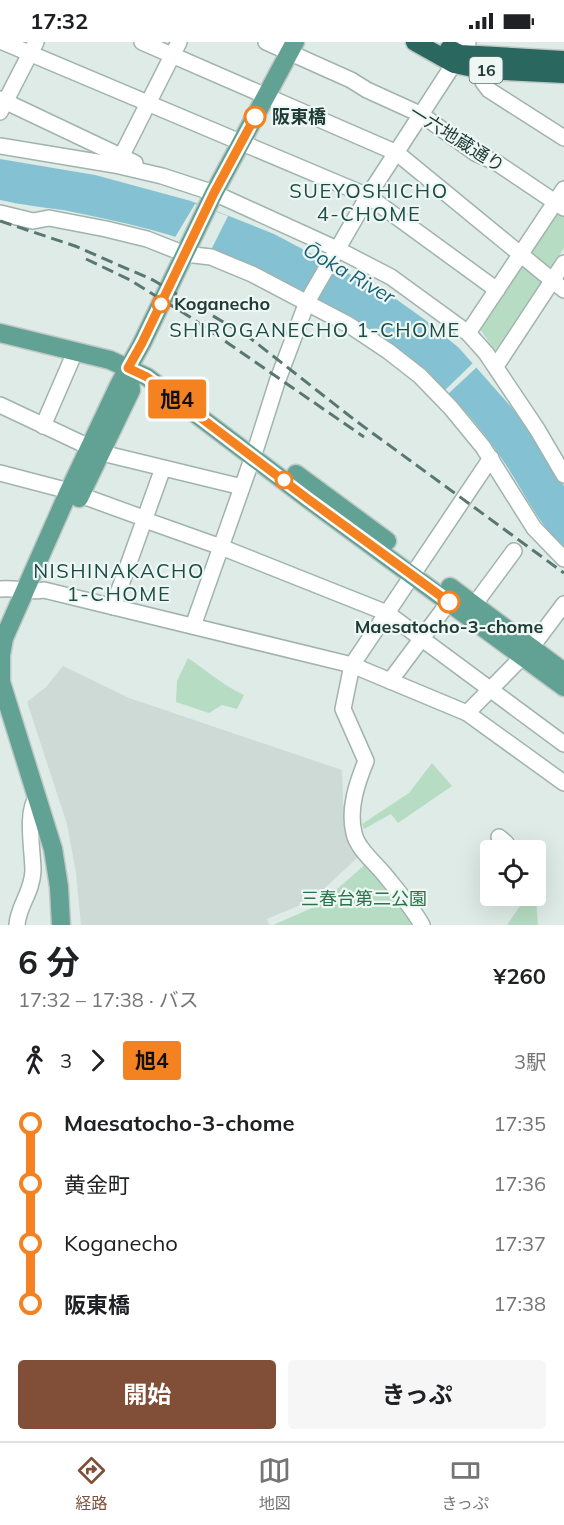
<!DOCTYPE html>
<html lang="ja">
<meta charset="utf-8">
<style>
:root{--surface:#fff;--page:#f6f6f6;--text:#202124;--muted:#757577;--line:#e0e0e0;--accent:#814e38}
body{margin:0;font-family:Mulish,"Noto Sans JP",sans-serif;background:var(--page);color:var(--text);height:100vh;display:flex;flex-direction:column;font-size:22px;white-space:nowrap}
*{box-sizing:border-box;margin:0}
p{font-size:20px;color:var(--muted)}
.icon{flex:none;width:33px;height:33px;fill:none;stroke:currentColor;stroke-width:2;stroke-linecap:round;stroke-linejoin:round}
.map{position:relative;height:883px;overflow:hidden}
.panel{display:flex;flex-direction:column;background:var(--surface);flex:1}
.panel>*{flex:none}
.badge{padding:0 12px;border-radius:4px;font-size:21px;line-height:39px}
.fabs{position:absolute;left:480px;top:798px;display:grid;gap:12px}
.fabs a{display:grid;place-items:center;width:66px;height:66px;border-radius:6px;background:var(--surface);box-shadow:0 6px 24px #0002;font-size:30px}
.map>.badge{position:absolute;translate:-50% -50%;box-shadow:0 0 0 3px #fff}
.legs{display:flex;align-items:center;gap:9px;height:66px;padding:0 18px;font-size:20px}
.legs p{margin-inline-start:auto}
.summary{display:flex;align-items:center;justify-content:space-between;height:102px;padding:0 18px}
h1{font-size:33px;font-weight:700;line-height:45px}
.button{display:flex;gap:12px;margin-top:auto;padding:12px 18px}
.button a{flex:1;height:69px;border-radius:6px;background:var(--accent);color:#fff;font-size:24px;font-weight:700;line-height:69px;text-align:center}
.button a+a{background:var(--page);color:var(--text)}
ul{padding:0 18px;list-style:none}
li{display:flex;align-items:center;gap:21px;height:60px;font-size:22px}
li i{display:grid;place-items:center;width:9px;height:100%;margin:0 8px;background:currentColor}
li i::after{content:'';width:15px;height:15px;margin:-8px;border:4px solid;border-radius:50%;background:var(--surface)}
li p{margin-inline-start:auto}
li:first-child i{background:linear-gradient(#0000 50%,currentColor 0)}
li:last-child i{background:linear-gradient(currentColor 50%,#0000 0)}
.status{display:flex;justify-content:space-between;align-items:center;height:42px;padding:0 30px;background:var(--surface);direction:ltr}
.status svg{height:16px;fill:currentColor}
.tab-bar{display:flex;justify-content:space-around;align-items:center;height:84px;border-top:2px solid var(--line);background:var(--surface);font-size:16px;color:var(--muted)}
.tab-bar a{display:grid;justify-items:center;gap:3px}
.tab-bar .on{color:var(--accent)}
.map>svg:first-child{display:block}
.built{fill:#cddad5}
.green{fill:#b6ddc3}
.water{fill:#84c1d2}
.pier{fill:#deebe6}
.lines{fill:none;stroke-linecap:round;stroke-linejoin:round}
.minor-casing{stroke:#a1b3ad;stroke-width:18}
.major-casing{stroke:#c0c8c6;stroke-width:21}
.highway-casing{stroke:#c0c8c6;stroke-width:21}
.minor{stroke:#fff;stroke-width:15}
.major{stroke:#61a295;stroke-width:18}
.highway{stroke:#2a685f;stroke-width:18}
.rail{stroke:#597771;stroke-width:3;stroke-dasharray:12 6;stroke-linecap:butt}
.line-1-casing{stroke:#fff;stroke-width:14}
.line-1{stroke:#f58220;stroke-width:9}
.stop-1-dot{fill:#fff;stroke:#f58220;stroke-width:3}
.labels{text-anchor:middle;stroke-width:4.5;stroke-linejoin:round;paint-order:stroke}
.shield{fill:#eff7f4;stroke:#5d736e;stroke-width:1.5}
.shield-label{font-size:16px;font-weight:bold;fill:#1f3b35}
.stop-label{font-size:18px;font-weight:bold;fill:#1f3b35;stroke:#eff7f4;text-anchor:start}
.street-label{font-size:18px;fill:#1f3b35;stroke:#eff7f4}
.park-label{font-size:18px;fill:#28734a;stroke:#eff7f4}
.neighbourhood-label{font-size:20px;letter-spacing:1.5px;fill:#1b4d44;stroke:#eff7f4}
.water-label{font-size:20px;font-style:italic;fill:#186278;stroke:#eff7f4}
</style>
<div class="status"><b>17:32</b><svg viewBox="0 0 49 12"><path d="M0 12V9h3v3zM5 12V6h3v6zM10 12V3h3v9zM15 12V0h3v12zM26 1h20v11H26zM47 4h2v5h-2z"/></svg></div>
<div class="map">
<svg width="564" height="883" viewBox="0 0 564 883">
<rect width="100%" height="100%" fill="#deebe6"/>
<path class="built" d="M63,624L129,656L342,728L343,763L349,766L357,807V816L312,858L267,877L269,883H81L76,831L67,782L27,660L46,645Z"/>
<g class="green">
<path d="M564,160V206L495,309L480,287Z"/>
<path d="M188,616C207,629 224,644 244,653L237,667L222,663L209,671L176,660L177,639Z"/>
<path d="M432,721L452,744L398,781L391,772L364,787L362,782L409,751Z"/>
<path d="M368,820L414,883H273L319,863Z"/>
<path d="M527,854L536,857L538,883H507Z"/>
</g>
<path class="water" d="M0,117L95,133L191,159L274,192L393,255L424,277L459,306L520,375L564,444V506C537,481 523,447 502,417C488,396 471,375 454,357C394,292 317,253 237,220C209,208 180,195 152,188C122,180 92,174 63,168C42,165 21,163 0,158Z"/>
<g class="pier">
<path d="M195,162L228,174L210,210L174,197Z"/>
<path d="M463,305L493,338L491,340L477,325L447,353L444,349L473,321L461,307Z"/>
</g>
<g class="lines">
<defs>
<g id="minor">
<path d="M3,0L368,154L497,248"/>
<path d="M142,0L397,111L564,248"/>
<path d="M266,0L351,38L367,48L422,73L475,111L497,121L564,166"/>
<path d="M483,28V40L489,48L564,96"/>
<path d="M0,57L135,121"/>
<path d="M0,70L36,0"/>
<path d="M0,104L115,123L162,134L214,151L337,207L391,235L468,291L486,311L537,387L564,433"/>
<path d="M117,121L121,115L179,0"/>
<path d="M0,171L33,179L49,176L106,187L147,197L185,212L211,215L252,232L349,283L388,309L420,334L451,366L483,405L534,486L564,517"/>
<path d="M468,291L564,147"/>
<path d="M496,324L564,221"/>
<path d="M0,363L102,411L242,445"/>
<path d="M43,384L75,310"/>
<path d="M0,431L69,449L146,477"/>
<path d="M145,478L221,505L387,571L564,702"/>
<path d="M0,547C15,545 30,551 44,548L352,623L467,671L564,741"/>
<path d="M474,563L514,509"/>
<path d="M113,565L163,426"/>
<path d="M193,584L257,403L277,340L307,260L368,154L468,0"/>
<path d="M390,639L449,560"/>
<path d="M467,671L531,606L564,562"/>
<path d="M499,795L506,801"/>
<path d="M17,883C18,864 32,851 33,829C33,810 25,769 37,755"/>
<path d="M422,883C412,865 397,848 384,832C374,820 357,806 354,791C348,767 357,741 366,719L343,667L352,623L491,416"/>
</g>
<g id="major">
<path d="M0,291L110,318L147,335L308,457L564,645"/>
<path d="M296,432L387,499"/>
<path d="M79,456L131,348L128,326"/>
<path d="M450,545L564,630"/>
<path d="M61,883L59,845L53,807L1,640V613L4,596L69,449L119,343L142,301L214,151L295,0"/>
</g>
<g id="highway">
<path d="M415,0L454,22L483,28L564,32"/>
<path d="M449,7L460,12L564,18"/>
</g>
</defs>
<use href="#minor" class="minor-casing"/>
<use href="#major" class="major-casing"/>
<use href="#highway" class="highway-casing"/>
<use href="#minor" class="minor"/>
<use href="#major" class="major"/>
<use href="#highway" class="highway"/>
<g class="rail">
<path d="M0,179L75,204L153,238L250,296L356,379L564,531"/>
<path d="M86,217L130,238L190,275L364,395"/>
</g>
</g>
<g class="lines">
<defs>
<path id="line-1" d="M255,75L214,151L142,301L128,326L147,335L308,457L449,560"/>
</defs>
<use href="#line-1" class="line-1-casing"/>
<use href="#line-1" class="line-1"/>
</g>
<g class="stop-1-dot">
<circle cx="255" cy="75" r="10"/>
<circle cx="161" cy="262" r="8"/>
<circle cx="284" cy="438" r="8"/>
<circle cx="449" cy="560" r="10"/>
</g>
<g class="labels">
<rect class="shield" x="469.5" y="15" width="33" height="26" rx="4.5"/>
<g class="shield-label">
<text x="486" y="34">16</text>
</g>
<g class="stop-label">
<text x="272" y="81">阪東橋</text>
<text x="174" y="268">Koganecho</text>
<text x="449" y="591" text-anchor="middle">Maesatocho-3-chome</text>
</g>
<g class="street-label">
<text transform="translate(457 97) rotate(32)" y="6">一六地蔵通り</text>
</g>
<g class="park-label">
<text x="364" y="863">三春台第二公園</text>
</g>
<g class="neighbourhood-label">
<text x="369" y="156">SUEYOSHICHO<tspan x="369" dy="23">4-CHOME</tspan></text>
<text x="315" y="295">SHIROGANECHO 1-CHOME</text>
<text x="119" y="536">NISHINAKACHO<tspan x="119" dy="23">1-CHOME</tspan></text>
</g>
<g class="water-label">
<text transform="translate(349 231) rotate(30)" y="7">Ōoka River</text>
</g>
</g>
</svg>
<div class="fabs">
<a><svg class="icon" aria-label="locate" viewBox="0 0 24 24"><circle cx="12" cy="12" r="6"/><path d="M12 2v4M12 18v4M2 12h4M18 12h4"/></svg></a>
</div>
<b class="badge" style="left:177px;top:357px;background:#f58220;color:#111">旭4</b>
</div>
<section class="panel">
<div class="summary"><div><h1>6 分</h1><p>17:32 – 17:38 · バス</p></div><b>¥260</b></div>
<div class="legs"><svg class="icon" aria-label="walk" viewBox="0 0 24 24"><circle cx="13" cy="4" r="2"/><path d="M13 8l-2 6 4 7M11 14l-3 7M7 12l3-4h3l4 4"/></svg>3<svg class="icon" aria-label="forward" viewBox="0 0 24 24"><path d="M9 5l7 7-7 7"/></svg><b class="badge" style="background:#f58220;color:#111">旭4</b><p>3駅</p></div>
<ul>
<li><i style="color:#f58220"></i><b>Maesatocho-3-chome</b><p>17:35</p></li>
<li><i style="color:#f58220"></i><span>黄金町</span><p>17:36</p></li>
<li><i style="color:#f58220"></i><span>Koganecho</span><p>17:37</p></li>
<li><i style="color:#f58220"></i><b>阪東橋</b><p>17:38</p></li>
</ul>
<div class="button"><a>開始</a><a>きっぷ</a></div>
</section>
<nav class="tab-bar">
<a class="on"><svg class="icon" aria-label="directions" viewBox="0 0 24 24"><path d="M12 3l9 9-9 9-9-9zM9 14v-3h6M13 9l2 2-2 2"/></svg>経路</a>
<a><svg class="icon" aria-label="map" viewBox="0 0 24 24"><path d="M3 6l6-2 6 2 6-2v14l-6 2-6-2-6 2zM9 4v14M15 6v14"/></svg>地図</a>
<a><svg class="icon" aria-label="tickets" viewBox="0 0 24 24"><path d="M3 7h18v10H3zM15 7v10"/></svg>きっぷ</a>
</nav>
